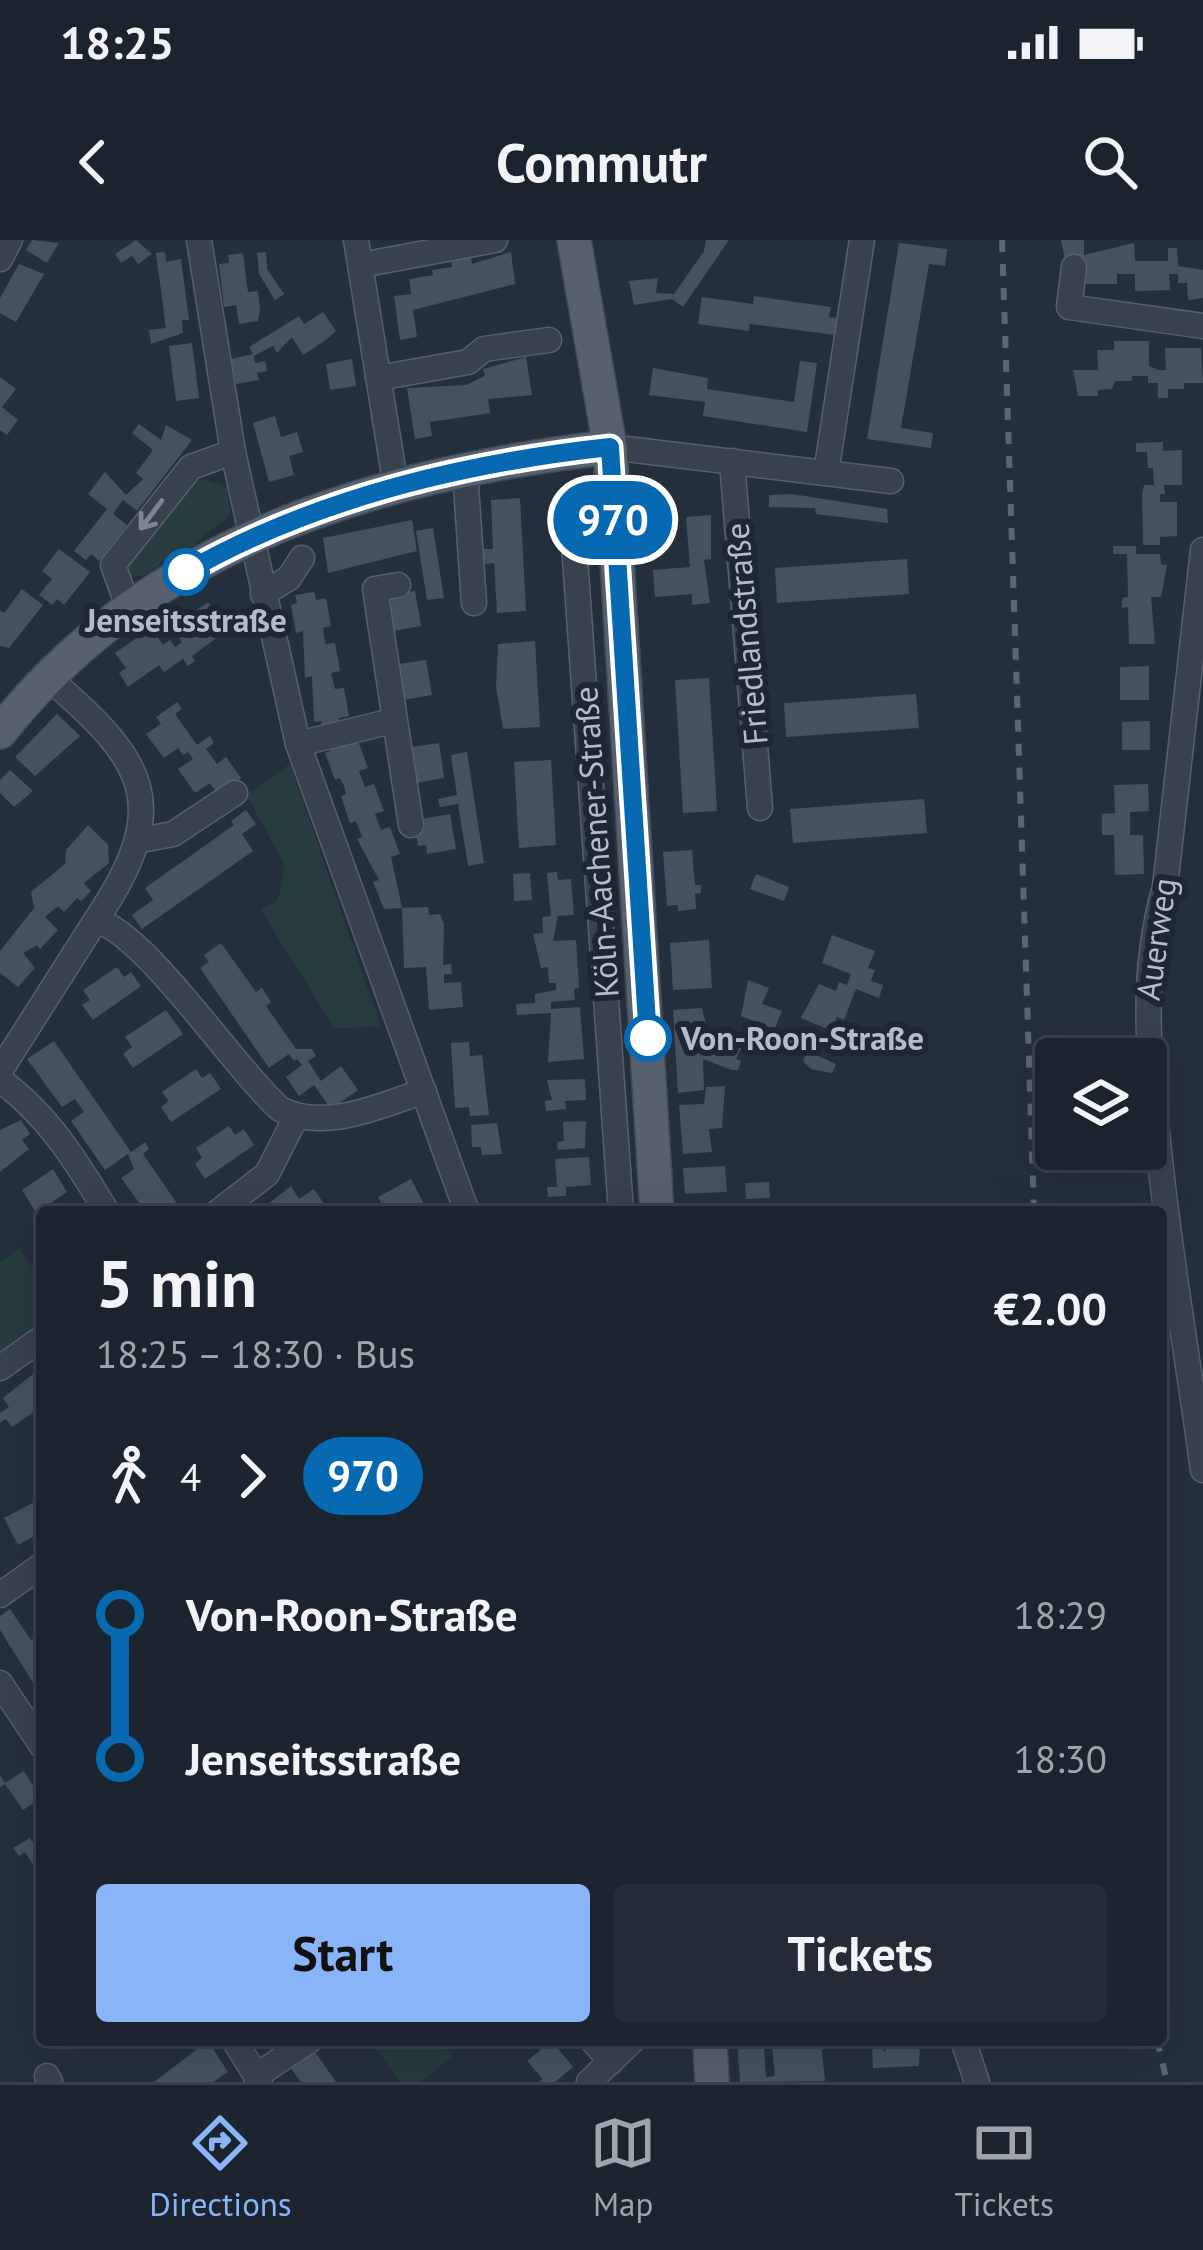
<!DOCTYPE html>
<meta charset="utf-8">
<style>
:root{--surface:#1b232e;--page:#242b36;--text:#f1f3f6;--muted:#a0a4aa;--line:#39404a;--accent:#8ab4f8}
body{margin:0;font-family:"PT Sans",sans-serif;background:var(--page);color:var(--text);height:100vh;display:flex;flex-direction:column;font-size:45px;white-space:nowrap}
*{box-sizing:border-box;margin:0}
p{font-size:39px;color:var(--muted)}
.icon{flex:none;width:66px;height:66px;fill:none;stroke:currentColor;stroke-width:2;stroke-linecap:round;stroke-linejoin:round}
.map{position:relative;flex:1;overflow:hidden}
.drawer{position:absolute;left:36px;top:966px;width:1131px;height:840px;display:flex;flex-direction:column;background:var(--surface);border-radius:12px;box-shadow:0 12px 48px #0002,0 0 0 3px var(--line)}
.drawer>*{flex:none}
.badge{padding:0 24px;border-radius:39px;font-size:42px;line-height:78px}
.controls{position:absolute;left:1035px;top:798px;display:grid;gap:24px}
.controls a{display:grid;place-items:center;width:132px;height:132px;border-radius:12px;background:var(--surface);box-shadow:0 12px 48px #0002,0 0 0 3px var(--line);font-size:60px}
.map>.badge{position:absolute;translate:-50% -50%;box-shadow:0 0 0 6px #fff}
.legs{display:flex;align-items:center;gap:18px;height:132px;padding:0 60px;font-size:39px}
.legs p{margin-inline-start:auto}
.summary{display:flex;align-items:center;justify-content:space-between;height:204px;padding:0 60px}
h1{font-size:66px;font-weight:800;line-height:90px}
.cta{display:flex;gap:24px;margin-top:auto;padding:24px 60px}
.cta a{flex:1;height:138px;border-radius:12px;background:var(--accent);color:#111;font-size:48px;font-weight:800;line-height:138px;text-align:center}
.cta a+a{background:var(--page);color:var(--text)}
ul{padding:0 60px;list-style:none}
li{display:flex;align-items:center;gap:42px;height:144px;font-size:45px}
li i{display:grid;place-items:center;width:18px;height:100%;margin:0 15px;background:currentColor}
li i::after{content:'';width:30px;height:30px;margin:-15px;border:9px solid;border-radius:50%;background:var(--surface)}
li p{margin-inline-start:auto}
li:first-child i{background:linear-gradient(#0000 50%,currentColor 0)}
li:last-child i{background:linear-gradient(currentColor 50%,#0000 0)}
.status{display:flex;justify-content:space-between;align-items:center;height:84px;padding:0 60px;background:var(--surface);direction:ltr}
.status svg{height:33px;fill:currentColor}
header{display:flex;justify-content:space-between;align-items:center;height:156px;padding:0 60px;background:var(--surface);font-size:54px;font-weight:800}
.menu{display:flex;justify-content:space-around;align-items:center;height:168px;border-top:3px solid var(--line);background:var(--surface);font-size:33px;color:var(--muted)}
.menu a{display:grid;justify-items:center;gap:6px}
.menu .selected{color:var(--accent)}
.map>svg:first-child{display:block}
.green{fill:#263c3f}
.building{fill:#455162}
.lines{fill:none;stroke-linecap:round;stroke-linejoin:round}
.minor-casing{stroke:#565f6c;stroke-width:27}
.major-casing{stroke:#414a57;stroke-width:36}
.minor{stroke:#38414e;stroke-width:24}
.major{stroke:#56606e;stroke-width:33}
.rail{stroke:#5a6575;stroke-width:6;stroke-dasharray:12 12;stroke-linecap:butt}
.oneway{stroke:#7c8592}
.line-1-casing{stroke:#fff;stroke-width:27}
.line-1{stroke:#0869b3;stroke-width:18}
.stop-1-dot{fill:#fff;stroke:#0869b3;stroke-width:6}
.labels{text-anchor:middle;stroke-width:12;stroke-linejoin:round;paint-order:stroke}
.stop-label{font-size:33px;font-weight:bold;fill:#b4bcc9;stroke:#1d2633}
.street-label{font-size:33px;fill:#b4bcc9;stroke:#1d2633}
</style>
<div class="status"><b>18:25</b><svg viewBox="0 0 49 12"><path d="M0 12V9h3v3zM5 12V6h3v6zM10 12V3h3v9zM15 12V0h3v12zM26 1h20v11H26zM47 4h2v5h-2z"/></svg></div>
<header><svg class="icon" aria-label="back" viewBox="0 0 24 24"><path d="M15 5l-7 7 7 7"/></svg>Commutr<svg class="icon" aria-label="search" viewBox="0 0 24 24"><circle cx="10" cy="10" r="6"/><path d="M15 15l6 6"/></svg></header>
<div class="map">
<svg width="1203" height="1842" viewBox="0 0 1203 1842">
<rect width="100%" height="100%" fill="#242f3e"/>
<g class="green">
<path d="M203,239L227,247L230,275L185,312L182,307L146,335L133,337L127,326L191,245Z"/>
<path d="M290,524L381,787L334,788L261,670L278,660L285,625L246,555Z"/>
<path d="M19,1008L42,1042V1091L10,1112L0,1111V1022Z"/>
<path d="M387,1800H439L452,1817L420,1842H401L376,1809Z"/>
</g>
<g class="building">
<path d="M32,0L59,3L47,23L26,10Z"/>
<path d="M136,0L152,14L138,24L132,16L121,23L115,14Z"/>
<path d="M706,0H729L683,67L672,59L634,65L629,41L658,38L656,53L674,54L704,11Z"/>
<path d="M1061,0H1084V15L1134,3L1135,21H1168V8H1177L1178,26L1203,30V58L1188,60L1187,43H1178V34H1169L1170,50L1135,51V34H1117V44H1083L1066,25Z"/>
<path d="M899,3L947,9L945,26L929,24L901,188L933,193L931,208L867,199Z"/>
<path d="M165,12L166,22L181,19L189,80H182L183,93L151,104L149,90L166,88L156,13Z"/>
<path d="M266,12L267,29L284,54L275,60L259,34L257,13Z"/>
<path d="M511,12L515,44L413,70L417,97L400,100L394,56L411,54L409,39L433,35L432,30L452,27L451,21L471,18L472,24Z"/>
<path d="M243,13L248,52L258,51L260,70L258,81L239,84L236,65L224,67L219,24L229,23L228,15Z"/>
<path d="M19,24L44,34L16,82L0,73V58Z"/>
<path d="M754,56L831,67L829,77L838,78L836,95L750,84L749,91L698,84L702,57L753,64Z"/>
<path d="M323,72L336,91L326,100L303,115L292,97L277,113L273,106L254,116L255,123L265,121L267,131L257,133L259,140L236,144L231,119L253,114L249,107L299,76L304,84Z"/>
<path d="M1114,101H1149V126L1158,130H1166L1165,108H1201L1203,143H1184V149H1168V158H1158V143H1148V136H1132V141H1115L1112,149L1098,150V156H1078L1073,130H1098L1097,110H1114Z"/>
<path d="M192,103L199,158L176,161L169,106Z"/>
<path d="M526,117L532,155L488,159L490,173L430,182L432,196L415,199L407,148L466,145L485,136L483,129Z"/>
<path d="M352,119L356,146L330,150L326,124Z"/>
<path d="M800,121L817,123L807,192L703,176L705,162L649,155L653,128L708,138L707,149L794,162Z"/>
<path d="M0,137L16,149L2,167L18,180L7,195L0,190Z"/>
<path d="M275,176L281,197L297,192L303,212L289,216L294,235L269,242L253,183Z"/>
<path d="M139,184L161,200L166,185L192,200L137,271L123,260L113,274L127,285L99,321L91,314L86,320L74,311L107,269L88,254L105,232L126,255L143,239L136,233L153,210L132,193Z"/>
<path d="M1163,202V211L1182,210V245H1164L1165,254H1160V262H1177V296L1160,297V305H1143L1142,254L1144,245H1154L1153,228H1148L1147,212H1136V203Z"/>
<path d="M792,254L887,269L888,283L816,274L815,268L769,267V255Z"/>
<path d="M520,258L526,371L497,373L494,323L483,324L482,309H493L491,260Z"/>
<path d="M711,275V319L704,320L710,363L692,365V354L655,357L653,330L690,327L686,277Z"/>
<path d="M412,280L417,311L328,333L323,298Z"/>
<path d="M433,288L444,358L427,360L416,291Z"/>
<path d="M1113,306H1136V314H1160L1161,324L1167,325L1161,357H1151L1155,404H1129L1128,367L1122,368V358L1128,357L1127,314H1113Z"/>
<path d="M59,309L90,332L64,365L57,359L52,365L39,355L52,339L42,331Z"/>
<path d="M907,319L909,354L777,363L775,328Z"/>
<path d="M22,349L43,365L9,408L0,406V370L4,373Z"/>
<path d="M415,351L421,386L393,391L387,355Z"/>
<path d="M314,352L316,360L326,358L331,386L323,388L324,396L326,404L335,403L340,431L331,433L335,449L344,448L349,476L339,478L340,486L322,490L321,481L314,482L312,436L305,438L303,391L296,393L291,365L297,363L295,355Z"/>
<path d="M208,362L218,377L229,370L242,388L215,399L192,416L195,421L188,426L183,419L164,432L159,425L128,447L119,433L126,428L115,413L151,388L163,405L170,400L175,407L182,402L172,388Z"/>
<path d="M535,401L540,487L503,489L496,446L498,404Z"/>
<path d="M426,420L432,455L403,460L398,424Z"/>
<path d="M1149,426V460H1120V427Z"/>
<path d="M709,438L717,571L683,573L675,440Z"/>
<path d="M916,454L919,488L786,497L784,463Z"/>
<path d="M177,462L182,469L175,474L192,498L197,505L210,496L214,503L206,509L217,524L226,517L241,538L218,555L210,543L195,553L178,529L193,519L188,512L183,515L178,508L164,518L146,494L161,484L156,477Z"/>
<path d="M57,474L80,496L35,536L15,517Z"/>
<path d="M1150,481V510H1122V482Z"/>
<path d="M346,497L349,504L358,501L368,528L359,531L365,547L374,544L384,571L375,574L381,590L390,587L400,614L391,617L402,668L384,669L373,642L379,640L357,599L362,597L356,581L350,583L341,556L346,554L344,546L340,538L335,540L325,513L330,511L327,503Z"/>
<path d="M439,503L444,538L416,543L411,507Z"/>
<path d="M467,512L484,623L468,626L458,564L440,567L438,559L457,555L451,515Z"/>
<path d="M551,520L556,605L519,608L514,522Z"/>
<path d="M10,530L33,551L14,567L0,553V540Z"/>
<path d="M1148,544L1149,571L1130,572V595H1143L1144,634L1115,635L1114,595H1102V574L1115,573L1114,545Z"/>
<path d="M924,559L927,593L793,603L790,569Z"/>
<path d="M246,570L256,584L242,594L253,611L142,689L132,675L153,660L145,648L234,585L231,581Z"/>
<path d="M450,574L456,609L427,614L426,605L418,606L415,586L423,585L422,579Z"/>
<path d="M88,585L108,605L109,623L84,643L91,651L81,661L77,658L64,672L58,666L45,677L58,690L40,709L37,705L23,713L35,728L18,747L0,733V711L34,668L31,652L65,624L66,610Z"/>
<path d="M692,610L695,645H701V653L695,654L696,669L678,671V665L667,666L663,612Z"/>
<path d="M557,632L558,640L571,639L574,675L558,676L553,701L576,700L579,748L574,749L575,760L551,762V769L580,767L584,819L548,822L551,773L517,775L516,764L535,763V754L556,750V743H549L548,727L541,728L533,694L543,693L542,677L551,676L547,633Z"/>
<path d="M530,633L532,660L514,661L513,634Z"/>
<path d="M756,634L789,647L784,661L750,649Z"/>
<path d="M428,667L429,675L440,674L444,684L443,725L451,724L452,734H444V743L461,742L463,767L429,770L426,727L404,728L402,668Z"/>
<path d="M832,695L875,711L868,728L875,730L871,741L883,745L879,758L856,749L844,780L837,777L832,791L801,778L819,744L836,751L839,742L847,745L851,734L822,723Z"/>
<path d="M709,700L712,748L673,750L670,703Z"/>
<path d="M221,703L256,752L262,748L271,762L266,766L296,809H312L316,816L308,821L321,841L341,826L358,850L331,869L314,845L299,856L286,837L302,825L297,819L294,821L289,814L269,828L200,728L209,722L204,715Z"/>
<path d="M117,727L124,737L131,732L141,746L93,780L82,765L90,760L83,750Z"/>
<path d="M748,740L769,748L762,764L782,771L774,790L803,802L799,812L766,798L771,788L741,776Z"/>
<path d="M702,768L709,797L743,804L736,819L741,821L738,830H732L703,819L704,850L678,853L673,770Z"/>
<path d="M166,770L183,794L133,828L123,814L132,807L125,797Z"/>
<path d="M54,801L131,912L145,902L149,909L143,914L183,972H146L121,938L134,929L128,914L105,930L71,881L84,872L75,859L62,867L27,819Z"/>
<path d="M469,802L470,816L482,815L489,875L470,876L469,867L455,868L451,803Z"/>
<path d="M807,811L836,824L832,833L811,829L803,821Z"/>
<path d="M196,829L202,838L210,833L221,849L171,882L161,867L169,861L162,852Z"/>
<path d="M585,839L586,860L565,861L566,869L546,871L545,861L552,860L547,840Z"/>
<path d="M725,846L722,888L709,889L712,912L683,914L679,865L704,864L706,847Z"/>
<path d="M21,880L30,894L22,900L29,909L0,932V890Z"/>
<path d="M586,881L585,908L558,910L557,902L564,901L563,882Z"/>
<path d="M497,883L502,914L482,915L481,907H472L471,885Z"/>
<path d="M229,886L235,895L244,889L254,905L205,939L195,924L202,918L196,908Z"/>
<path d="M589,917L591,945L566,947V956L548,957L547,947H557L555,919Z"/>
<path d="M725,926L727,952L685,954L683,928Z"/>
<path d="M53,929L67,952L36,973L22,950Z"/>
<path d="M411,939L428,972H386L378,957Z"/>
<path d="M769,942L770,958L746,959L745,943Z"/>
<path d="M291,946L299,959L314,949L324,964L312,972H258Z"/>
<path d="M38,1130L42,1159L31,1174L12,1187L6,1179L0,1183V1173L9,1167L3,1158Z"/>
<path d="M42,1258V1292L18,1305L4,1278Z"/>
<path d="M10,1369L31,1400L37,1396L42,1403L37,1410L42,1457L0,1390V1376Z"/>
<path d="M24,1531L41,1558L23,1570L5,1544L0,1547V1535L5,1543Z"/>
<path d="M30,1598L35,1605L42,1601L39,1633L25,1612L19,1616L13,1608Z"/>
<path d="M538,1800H551L573,1827L555,1842H539L543,1839L527,1821L544,1807Z"/>
<path d="M753,1800V1808H764L766,1837L775,1836L772,1807L821,1802L825,1841L740,1842L737,1801Z"/>
<path d="M860,1800H883L884,1813L888,1805L920,1803L919,1826L873,1828L872,1805H860Z"/>
<path d="M208,1801L228,1832L213,1842H154Z"/>
<path d="M311,1806L336,1842H301L287,1823Z"/>
</g>
<g class="lines">
<defs>
<g id="minor">
<path d="M199,0L233,212L298,504L467,972"/>
<path d="M356,0L396,247"/>
<path d="M0,19L10,0"/>
<path d="M361,25L495,0"/>
<path d="M1074,27L1069,67L1203,86"/>
<path d="M378,138L468,122L484,109L549,100"/>
<path d="M610,207L891,241"/>
<path d="M732,221L760,568"/>
<path d="M465,231L474,363"/>
<path d="M826,233L862,0"/>
<path d="M574,304L621,972"/>
<path d="M1203,310L1165,647C1138,743 1150,822 1160,920C1171,1024 1189,1126 1203,1230"/>
<path d="M398,345L375,349L411,585"/>
<path d="M263,354L289,338L302,318"/>
<path d="M128,366L113,325L191,227L233,212"/>
<path d="M45,435C145,520 175,563 96,680"/>
<path d="M298,504L392,481"/>
<path d="M141,600L173,594L235,553"/>
<path d="M0,831L96,680C147,695 233,827 280,869C324,892 380,866 424,851"/>
<path d="M0,840C48,875 77,922 107,972"/>
<path d="M218,972L267,934L296,877"/>
<path d="M0,1128L42,1098"/>
<path d="M0,1355L42,1325"/>
<path d="M0,1443L42,1506"/>
<path d="M234,1800L260,1842"/>
<path d="M592,1800L611,1822"/>
<path d="M963,1800L977,1842"/>
<path d="M47,1836L50,1842"/>
<path d="M256,1836L310,1800"/>
<path d="M589,1842L633,1800"/>
</g>
<g id="major">
<path d="M574,0L610,207L657,972"/>
<path d="M0,492C151,301 376,234 610,207"/>
<path d="M710,1800L712,1842"/>
</g>
</defs>
<use href="#minor" class="minor-casing"/>
<use href="#major" class="major-casing"/>
<use href="#minor" class="minor"/>
<use href="#major" class="major"/>
<g class="rail">
<path d="M1002,0L1034,972"/>
<path d="M1157,1800L1167,1842"/>
</g>
</g>
<defs><path id="oneway-shaft" d="M-6 0H5M1.5-3L5.5 0L1.5 3" fill="none" stroke-width="1.6" stroke-linecap="round" stroke-linejoin="round" transform="scale(3)"/></defs>
<use class="oneway" href="#oneway-shaft" transform="translate(151 275) rotate(127)"/>
<g class="lines">
<defs>
<path id="line-1" d="M186,332C315,258 463,223 610,207L648,798"/>
</defs>
<use href="#line-1" class="line-1-casing"/>
<use href="#line-1" class="line-1"/>
</g>
<g class="stop-1-dot">
<circle cx="186" cy="332" r="21"/>
<circle cx="648" cy="798" r="21"/>
</g>
<g class="labels">
<g class="stop-label">
<text x="186" y="392">Jenseitsstraße</text>
<text x="681" y="810" text-anchor="start">Von-Roon-Straße</text>
</g>
<g class="street-label">
<text transform="translate(746 394) rotate(-95)" y="12">Friedlandstraße</text>
<text transform="translate(596 602) rotate(-94)" y="12">Köln-Aachener-Straße</text>
<text transform="translate(1156 699) rotate(-82)" y="12">Auerweg</text>
</g>
</g>
</svg>
<div class="controls">
<a><svg class="icon" aria-label="layers" viewBox="0 0 24 24"><path d="M12 4l9 5-9 5-9-5zM3 14l9 5 9-5"/></svg></a>
</div>
<b class="badge" style="left:613px;top:280px;background:#0869b3;color:#fff">970</b>
<section class="drawer">
<div class="summary"><div><h1>5 min</h1><p>18:25 – 18:30 · Bus</p></div><b>€2.00</b></div>
<div class="legs"><svg class="icon" aria-label="walk" viewBox="0 0 24 24"><circle cx="13" cy="4" r="2"/><path d="M13 8l-2 6 4 7M11 14l-3 7M7 12l3-4h3l4 4"/></svg>4<svg class="icon" aria-label="forward" viewBox="0 0 24 24"><path d="M9 5l7 7-7 7"/></svg><b class="badge" style="background:#0869b3;color:#fff">970</b></div>
<ul>
<li><i style="color:#0869b3"></i><b>Von-Roon-Straße</b><p>18:29</p></li>
<li><i style="color:#0869b3"></i><b>Jenseitsstraße</b><p>18:30</p></li>
</ul>
<div class="cta"><a>Start</a><a>Tickets</a></div>
</section>
</div>
<nav class="menu">
<a class="selected"><svg class="icon" aria-label="directions" viewBox="0 0 24 24"><path d="M12 3l9 9-9 9-9-9zM9 14v-3h6M13 9l2 2-2 2"/></svg>Directions</a>
<a><svg class="icon" aria-label="map" viewBox="0 0 24 24"><path d="M3 6l6-2 6 2 6-2v14l-6 2-6-2-6 2zM9 4v14M15 6v14"/></svg>Map</a>
<a><svg class="icon" aria-label="tickets" viewBox="0 0 24 24"><path d="M3 7h18v10H3zM15 7v10"/></svg>Tickets</a>
</nav>
